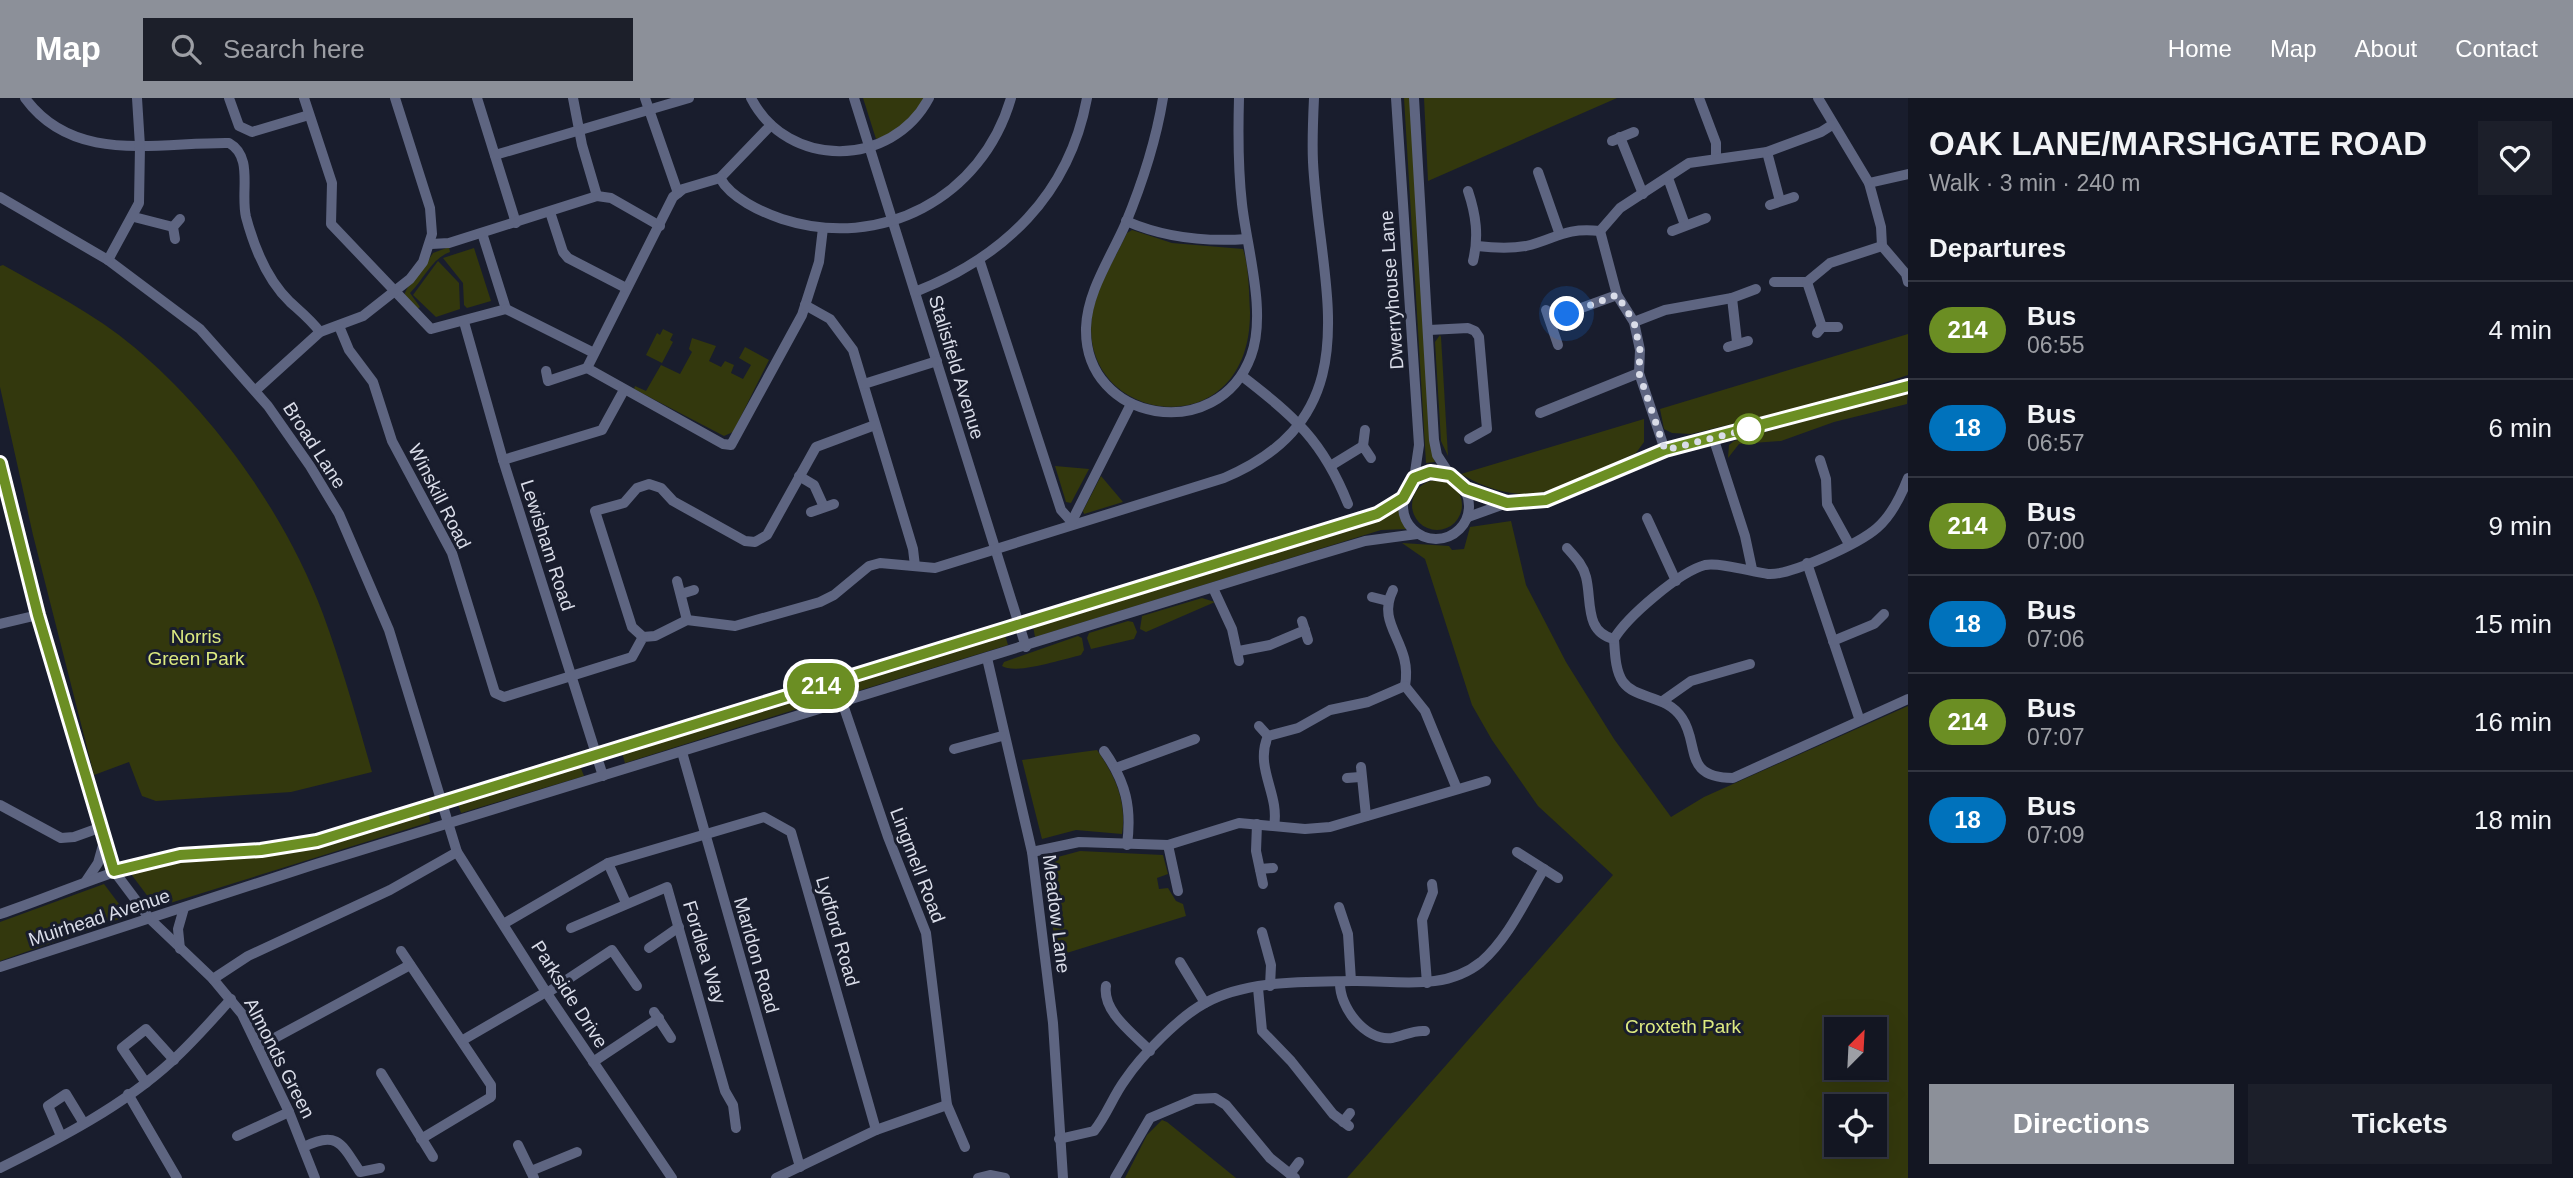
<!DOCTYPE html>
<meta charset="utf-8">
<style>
:root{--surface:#131622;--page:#1c1f2a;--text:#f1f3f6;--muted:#9d9fa5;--line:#323540;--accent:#8c9099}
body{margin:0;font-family:Helvetica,sans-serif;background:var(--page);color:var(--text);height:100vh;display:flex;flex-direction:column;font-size:26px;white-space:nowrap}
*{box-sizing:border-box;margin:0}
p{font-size:23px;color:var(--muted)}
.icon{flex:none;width:38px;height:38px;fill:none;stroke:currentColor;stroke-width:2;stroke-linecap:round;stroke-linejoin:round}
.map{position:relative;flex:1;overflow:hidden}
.drawer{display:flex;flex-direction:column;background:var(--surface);width:665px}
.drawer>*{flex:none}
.badge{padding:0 14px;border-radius:23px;font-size:24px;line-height:46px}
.needle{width:46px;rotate:24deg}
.fabs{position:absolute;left:1824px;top:919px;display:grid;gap:14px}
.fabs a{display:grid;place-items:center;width:63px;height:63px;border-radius:0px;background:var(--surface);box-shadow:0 7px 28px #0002,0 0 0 2px var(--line);font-size:35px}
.you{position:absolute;width:35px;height:35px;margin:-18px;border:5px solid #fff;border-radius:50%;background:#1a73e8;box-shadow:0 0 0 10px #1a73e833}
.map>.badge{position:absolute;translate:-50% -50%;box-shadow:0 0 0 4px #fff}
h2{padding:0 21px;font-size:26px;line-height:63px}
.round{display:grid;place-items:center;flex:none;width:74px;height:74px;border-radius:0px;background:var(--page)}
.summary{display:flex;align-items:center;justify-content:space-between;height:119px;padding:0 21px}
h1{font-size:33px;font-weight:800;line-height:52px}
.cta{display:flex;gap:14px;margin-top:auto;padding:14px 21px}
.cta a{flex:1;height:80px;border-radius:0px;background:var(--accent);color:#fff;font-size:28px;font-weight:800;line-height:80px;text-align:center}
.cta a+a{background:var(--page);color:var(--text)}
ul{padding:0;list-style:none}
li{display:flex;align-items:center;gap:21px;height:98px;padding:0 21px;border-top:2px solid var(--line)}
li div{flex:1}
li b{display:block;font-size:26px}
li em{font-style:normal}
li .badge{min-width:77px;font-weight:700;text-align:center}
header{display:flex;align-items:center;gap:42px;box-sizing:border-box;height:98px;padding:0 35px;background:var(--accent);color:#fff}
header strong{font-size:33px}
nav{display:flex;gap:38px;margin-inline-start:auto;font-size:24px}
.search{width:490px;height:63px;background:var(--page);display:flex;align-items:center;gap:18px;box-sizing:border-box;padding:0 24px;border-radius:0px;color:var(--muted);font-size:26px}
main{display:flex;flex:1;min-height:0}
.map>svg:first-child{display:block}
.green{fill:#33380d;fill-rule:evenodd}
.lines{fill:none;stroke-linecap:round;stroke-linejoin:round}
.minor{stroke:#5e6581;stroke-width:10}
.line-casing{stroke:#fff;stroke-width:16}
.line{stroke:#6b8e23;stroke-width:10}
.walk{stroke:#d9dce8;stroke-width:7;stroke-dasharray:0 12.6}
.stop-dot{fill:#fff;stroke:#6b8e23;stroke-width:3.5}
.labels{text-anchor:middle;stroke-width:6;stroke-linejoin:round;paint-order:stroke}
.street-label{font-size:19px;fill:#d9dce8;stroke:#191d2d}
.park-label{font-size:19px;fill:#ddea80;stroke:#191d2d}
</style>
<header>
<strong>Map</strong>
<div class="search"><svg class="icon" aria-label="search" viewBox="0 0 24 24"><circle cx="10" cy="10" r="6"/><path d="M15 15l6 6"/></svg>Search here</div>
<nav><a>Home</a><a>Map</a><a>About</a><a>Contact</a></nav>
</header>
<main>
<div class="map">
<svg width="1908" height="1080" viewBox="0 0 1908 1080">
<rect width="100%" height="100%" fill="#191d2d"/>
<g class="green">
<path d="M863,0H926C914,18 897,35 876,41Z"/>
<path d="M1404,0H1410L1431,350L1435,364L1426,365Z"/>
<path d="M1424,0H1617L1428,83Z"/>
<path d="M1132,132L1172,145L1243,151C1249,169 1249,195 1250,214C1251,352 1077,327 1092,218C1096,190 1115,161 1127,135Z"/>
<path d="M449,149L450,154C432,160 424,181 410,195L420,209L416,212L404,198C406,188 426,167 433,155Z"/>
<path d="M474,150L491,203L467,210L464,207L463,185L443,160Z"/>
<path d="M438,163L459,185L460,211L436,219L413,197Z"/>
<path d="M3,167C47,192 95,216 134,249C215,317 286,417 323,516C342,568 357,621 372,674L291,694L156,703L142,698L129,664L94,677L33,437L0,289V168Z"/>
<path d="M663,231L673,236L670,242L673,244L662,265L646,257L657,235L660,237Z"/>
<path d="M1908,236V277L1835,301L1691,336L1672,335L1664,331L1660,311Z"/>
<path d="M1440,237L1441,239L1448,358L1441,343L1435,244Z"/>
<path d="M692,240L716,248L709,263L721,269L725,263L734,267L731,275L743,281L751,267L739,260L745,249L769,262L733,334L724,338L634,291L635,288L646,293L661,267L680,276L692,254L689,251Z"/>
<path d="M1908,294L1907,306L1834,324L1781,343L1739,346L1728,360L1729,347L1734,343Z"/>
<path d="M1644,321V344L1636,355C1568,385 1533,418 1461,376Z"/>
<path d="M1055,368L1089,371L1071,405L1066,404Z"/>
<path d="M1101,378L1123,404L1084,416L1083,413Z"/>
<circle cx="1437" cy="407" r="25"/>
<path d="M1399,411L1407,431L1381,432L1035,539L1033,528L1376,422Z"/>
<path d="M1511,423L1526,487L1566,564L1614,641L1671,719L1704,699L1908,608V1080H1347L1613,777L1538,708L1492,642L1472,607L1425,461L1402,445L1449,448L1452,452L1464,451L1470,429ZM1836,931H1874V970H1836ZM1874,1008V1046H1836V1008Z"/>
<path d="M1202,500L1215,504L1146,534L1140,531L1142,518Z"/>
<path d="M1128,523L1133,524L1137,534L1134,541L1091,551L1087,540L1089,535Z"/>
<path d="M1005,537L1008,547L848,596L845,587Z"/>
<path d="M1078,538L1082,540L1084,552L1081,557C1063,561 1016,577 1002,568L1004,564Z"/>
<path d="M830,592L832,600L625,665L622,655Z"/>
<path d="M1097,652C1115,678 1127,703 1122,736L1076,732L1042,741L1022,662Z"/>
<path d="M580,668L584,678L461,715L458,706Z"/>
<path d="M429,717L430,724L167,806L152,804L131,776L180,763L280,756Z"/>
<path d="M1080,753L1163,757L1168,776L1157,780L1159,791L1168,790L1176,803L1183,806L1186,818L1057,858L1043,763Z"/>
<path d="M104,786L128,818L0,863V824Z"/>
<path d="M1162,1022L1167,1024L1236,1080H1125L1147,1037Z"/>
</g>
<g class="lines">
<g class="minor">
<path d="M25,0C74,67 157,44 229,45C254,59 240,94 246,119C254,149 267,182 290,204C301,214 311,222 320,234"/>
<path d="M229,0L239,28L252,34L309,17"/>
<path d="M304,0L332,85L331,126L431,231L506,211L482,135"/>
<path d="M477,0L516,125"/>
<path d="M573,0L582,47L597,98"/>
<path d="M645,0L678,95"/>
<path d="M751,0C788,72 892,70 929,0"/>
<path d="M854,0L1026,549"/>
<path d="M1163,0C1156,43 1142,86 1125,127C1111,159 1087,194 1086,230C1084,325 1218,347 1251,258C1267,215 1247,151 1242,106C1238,71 1238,35 1239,0"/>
<path d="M1396,0L1419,347L1414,381"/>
<path d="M1414,0L1434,342L1437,357L1450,377"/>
<path d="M1699,0L1716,45V60"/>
<path d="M1818,0L1869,85L1881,129L1882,148L1906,176L1908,184"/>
<path d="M771,27L720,80L683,91L673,99L587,270L723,346L731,347L802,217L819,164L823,130"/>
<path d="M1620,39L1643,96"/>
<path d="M1612,43L1634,34"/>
<path d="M1767,54L1780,103"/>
<path d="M495,57L689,0"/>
<path d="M1538,74L1559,134"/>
<path d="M720,80C731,100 761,114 782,121C881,153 982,100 1011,0"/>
<path d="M1668,80L1685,127"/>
<path d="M1869,85L1908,76"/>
<path d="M1468,93C1476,117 1479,138 1473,163"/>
<path d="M0,99L108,162L200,231L268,308L310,368L339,416L389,532L457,754L546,894L672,1080"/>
<path d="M1770,107L1794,99"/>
<path d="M550,114L563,154L568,160L626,190"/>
<path d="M134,119L173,129"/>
<path d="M1126,123C1165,140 1205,144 1247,141"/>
<path d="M1600,133L1620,110L1689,65L1767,54L1821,34L1832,27"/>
<path d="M1672,133L1706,120"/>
<path d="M175,141L173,129L180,121"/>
<path d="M431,146L449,145L597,98L611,100L660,128"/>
<path d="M1477,148C1494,150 1509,151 1526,148C1556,141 1564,129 1600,133L1617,197L1634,224L1640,252L1639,275L1665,352"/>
<path d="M108,162L139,105L140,48L137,0"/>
<path d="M980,164L1061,412L1070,422"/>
<path d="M1774,184H1807L1830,165L1882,148"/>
<path d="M1807,184L1822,229"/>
<path d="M915,194C1004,159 1069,97 1087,0"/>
<path d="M1732,200L1737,244"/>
<path d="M805,207L830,221L853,252L913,451L915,468"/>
<path d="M506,211L592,254"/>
<path d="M1546,212L1558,247"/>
<path d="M1551,221L1617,197"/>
<path d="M464,224L503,362L603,678"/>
<path d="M1634,224L1665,212L1732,200L1756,191"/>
<path d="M339,228L349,252L373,284L392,343L452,455L495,595L504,599L632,559L643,539L655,538L687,522L735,528L820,504L834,497L869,468L880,465L935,470L1224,380C1375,316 1319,189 1313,64C1312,43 1313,21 1314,0"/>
<path d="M1429,232L1468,230L1475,233L1479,239L1487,331L1469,341"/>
<path d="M1817,235L1822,229H1838"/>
<path d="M1728,249L1748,243"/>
<path d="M546,273L548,283L587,270"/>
<path d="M1242,278C1294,318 1323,343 1348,406"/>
<path d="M864,286L937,263"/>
<path d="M256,292L320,234L363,218L410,181L423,164L432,136L430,110L395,0"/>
<path d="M1540,315L1639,275"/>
<path d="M1713,339L1745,438L1752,471"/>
<path d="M1363,348L1365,332"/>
<path d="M503,362L602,332L624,292"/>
<path d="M1820,362L1826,381L1827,406L1849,446"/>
<path d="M0,365L38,517L114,773L150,821L213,881L242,916L289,1014L315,1080"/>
<path d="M1332,367L1363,348L1371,360"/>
<circle cx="1436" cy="408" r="33"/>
<path d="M799,378L814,387L824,409"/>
<path d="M1908,380C1901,398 1891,418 1877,430C1860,445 1790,478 1768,476C1752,474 1720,464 1705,467C1679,474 1627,519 1614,541C1615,555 1615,572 1623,584C1636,602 1666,596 1682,620C1700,646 1682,680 1733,680L1908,601"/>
<path d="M1466,391L1507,405L1546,402L1665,352L1908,288"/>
<path d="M811,414L834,406"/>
<path d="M1468,419L1507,405"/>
<path d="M1647,420L1676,483"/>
<path d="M1070,427L1131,306"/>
<path d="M1567,450C1575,459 1583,467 1586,479C1592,502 1584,534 1614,541"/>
<path d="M1807,465L1859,620"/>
<path d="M677,483L687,522"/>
<path d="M1213,490L1232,531L1239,563"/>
<path d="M1393,492C1375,528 1413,544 1405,588"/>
<path d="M681,496L694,492"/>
<path d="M1372,499L1388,503"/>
<path d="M1302,523L1308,542"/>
<path d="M0,526L38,517"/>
<path d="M643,539L632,529L595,413L624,405L637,390L649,386L661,390L673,403L745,443L755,444L767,437L816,349L875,327"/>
<path d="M1833,543L1874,526L1884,516"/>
<path d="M1239,553L1270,547L1305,532"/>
<path d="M987,560L1032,754L1053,925L1063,1080"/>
<path d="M835,583L888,739L926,835L947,1007L965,1049"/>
<path d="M1405,588L1425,613L1457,691"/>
<path d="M1664,602L1691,583L1750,566"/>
<path d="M1259,628L1268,638"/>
<path d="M954,651L1002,638"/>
<path d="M1104,653C1126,684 1132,710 1127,747"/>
<path d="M682,654L800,1069"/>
<path d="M1361,669L1366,718"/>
<path d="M1116,670L1195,641"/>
<path d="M1347,680L1360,679"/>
<path d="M0,707L61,740L74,739L99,730"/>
<path d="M1257,726L1256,753L1263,786"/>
<path d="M1274,728C1280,696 1254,670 1268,638L1298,630L1330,612L1368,604L1405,588"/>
<path d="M1168,747L1178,793"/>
<path d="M1032,754L1079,744L1168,747L1239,725L1305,731L1330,729L1486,683"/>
<path d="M1517,754L1558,780"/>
<path d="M608,765L626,805"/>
<path d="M1260,771L1273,770"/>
<path d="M86,783L98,765L103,747"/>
<path d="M1339,809L1348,836L1351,883"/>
<path d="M0,816C59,796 116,769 178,757C224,748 270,753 317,743L1377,416L1403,399"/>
<path d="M505,825L608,765L764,719L791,734L876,1032"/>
<path d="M571,830L667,789L725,993L733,1007L736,1030"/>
<path d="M1262,834L1271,867L1270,888"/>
<path d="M649,850L679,829"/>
<path d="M180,851L178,831L184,810"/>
<path d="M401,853L491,987V999L421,1041"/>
<path d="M1180,864L1205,905"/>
<path d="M0,869L313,767L1308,460L1365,443L1417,436"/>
<path d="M213,881L248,858L390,792L457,754"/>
<path d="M1340,884C1339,909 1365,943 1392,940C1404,938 1412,932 1425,933"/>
<path d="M1427,885L1422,822L1433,794L1432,786"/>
<path d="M1106,888C1102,914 1134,936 1150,953"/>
<path d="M1258,890L1262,933L1291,963L1333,1016L1349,1028"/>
<path d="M547,895L612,852L637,888"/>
<path d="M654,914L671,940"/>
<path d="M463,942L546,894"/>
<path d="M258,949L410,867"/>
<path d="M593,964L659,920"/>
<path d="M381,975L433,1059"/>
<path d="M146,985L122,950L146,931L174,962"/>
<path d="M128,996L177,1080"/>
<path d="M1343,1024L1350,1015"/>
<path d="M61,1038L48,1008L66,996L83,1024"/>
<path d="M237,1038L289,1014"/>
<path d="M1059,1041L1094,1033C1107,1017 1113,998 1125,982C1141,958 1179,919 1205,905C1246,882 1306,884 1352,883C1396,882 1444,894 1481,864C1508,841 1526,801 1544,771"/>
<path d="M518,1047L534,1080"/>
<path d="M304,1049C337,1032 342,1046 360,1074L380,1070"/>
<path d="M0,1070C59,1041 123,1008 172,963C193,944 212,922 231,901"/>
<path d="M531,1073L577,1054"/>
<path d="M1290,1076L1299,1064"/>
<path d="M776,1080L876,1032L947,1007"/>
<path d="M978,1080L990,1077L1005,1080"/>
<path d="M1115,1080L1150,1020L1195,1001L1215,1000L1226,1007L1270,1060L1295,1080"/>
</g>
</g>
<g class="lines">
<defs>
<path id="line" d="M0,365L38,517L114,773L180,757L261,752L317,743L1377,416L1403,400L1414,380L1430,374L1450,377L1466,391L1507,405L1546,402L1665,352L1908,288"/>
</defs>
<use href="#line" class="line-casing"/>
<use href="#line" class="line"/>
<path class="walk" d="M1567,216L1617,197L1634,224L1640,252L1639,275L1665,352L1749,331"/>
</g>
<circle class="stop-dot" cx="1749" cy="331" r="14"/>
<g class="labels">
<g class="street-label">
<text transform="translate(1391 192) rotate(-94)" y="7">Dwerryhouse Lane</text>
<text transform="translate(957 269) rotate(73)" y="7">Stalisfield Avenue</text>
<text transform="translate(315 347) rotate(57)" y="7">Broad Lane</text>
<text transform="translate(440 398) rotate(63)" y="7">Winskill Road</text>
<text transform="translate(548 447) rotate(72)" y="7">Lewisham Road</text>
<text transform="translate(918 767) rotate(69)" y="7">Lingmell Road</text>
<text transform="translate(1057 816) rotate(83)" y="7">Meadow Lane</text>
<text transform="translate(99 819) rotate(-18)" y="7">Muirhead Avenue</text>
<text transform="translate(838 833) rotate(74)" y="7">Lydford Road</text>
<text transform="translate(705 854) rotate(73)" y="7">Fordlea Way</text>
<text transform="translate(757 857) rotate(74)" y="7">Marldon Road</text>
<text transform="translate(570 896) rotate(57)" y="7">Parkside Drive</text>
<text transform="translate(280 960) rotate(63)" y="7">Almonds Green</text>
</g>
<g class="park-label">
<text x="196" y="545">Norris<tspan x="196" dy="22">Green Park</tspan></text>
<text x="1683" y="935">Croxteth Park</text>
</g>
</g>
</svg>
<div class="fabs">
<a><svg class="needle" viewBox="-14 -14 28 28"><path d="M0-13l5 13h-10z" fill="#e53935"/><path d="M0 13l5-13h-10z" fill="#9d9fa5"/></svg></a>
<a><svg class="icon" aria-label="locate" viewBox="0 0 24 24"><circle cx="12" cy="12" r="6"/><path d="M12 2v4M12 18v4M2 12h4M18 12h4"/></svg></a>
</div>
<div class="you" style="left:1567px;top:216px"></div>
<b class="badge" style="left:821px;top:588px;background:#6b8e23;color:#fff">214</b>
</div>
<section class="drawer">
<div class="summary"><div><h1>OAK LANE/MARSHGATE ROAD</h1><p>Walk · 3 min · 240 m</p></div><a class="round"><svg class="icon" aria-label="heart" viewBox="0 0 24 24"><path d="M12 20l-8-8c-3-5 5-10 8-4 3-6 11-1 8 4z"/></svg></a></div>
<h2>Departures</h2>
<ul>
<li><span class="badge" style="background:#6b8e23;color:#fff">214</span><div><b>Bus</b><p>06:55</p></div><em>4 min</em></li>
<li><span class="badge" style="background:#0072bc;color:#fff">18</span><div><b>Bus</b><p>06:57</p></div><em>6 min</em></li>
<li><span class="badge" style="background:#6b8e23;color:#fff">214</span><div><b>Bus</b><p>07:00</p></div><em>9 min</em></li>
<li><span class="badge" style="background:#0072bc;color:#fff">18</span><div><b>Bus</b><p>07:06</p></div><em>15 min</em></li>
<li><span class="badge" style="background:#6b8e23;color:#fff">214</span><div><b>Bus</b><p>07:07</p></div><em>16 min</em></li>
<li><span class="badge" style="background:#0072bc;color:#fff">18</span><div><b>Bus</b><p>07:09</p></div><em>18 min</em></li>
</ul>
<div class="cta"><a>Directions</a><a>Tickets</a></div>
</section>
</main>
